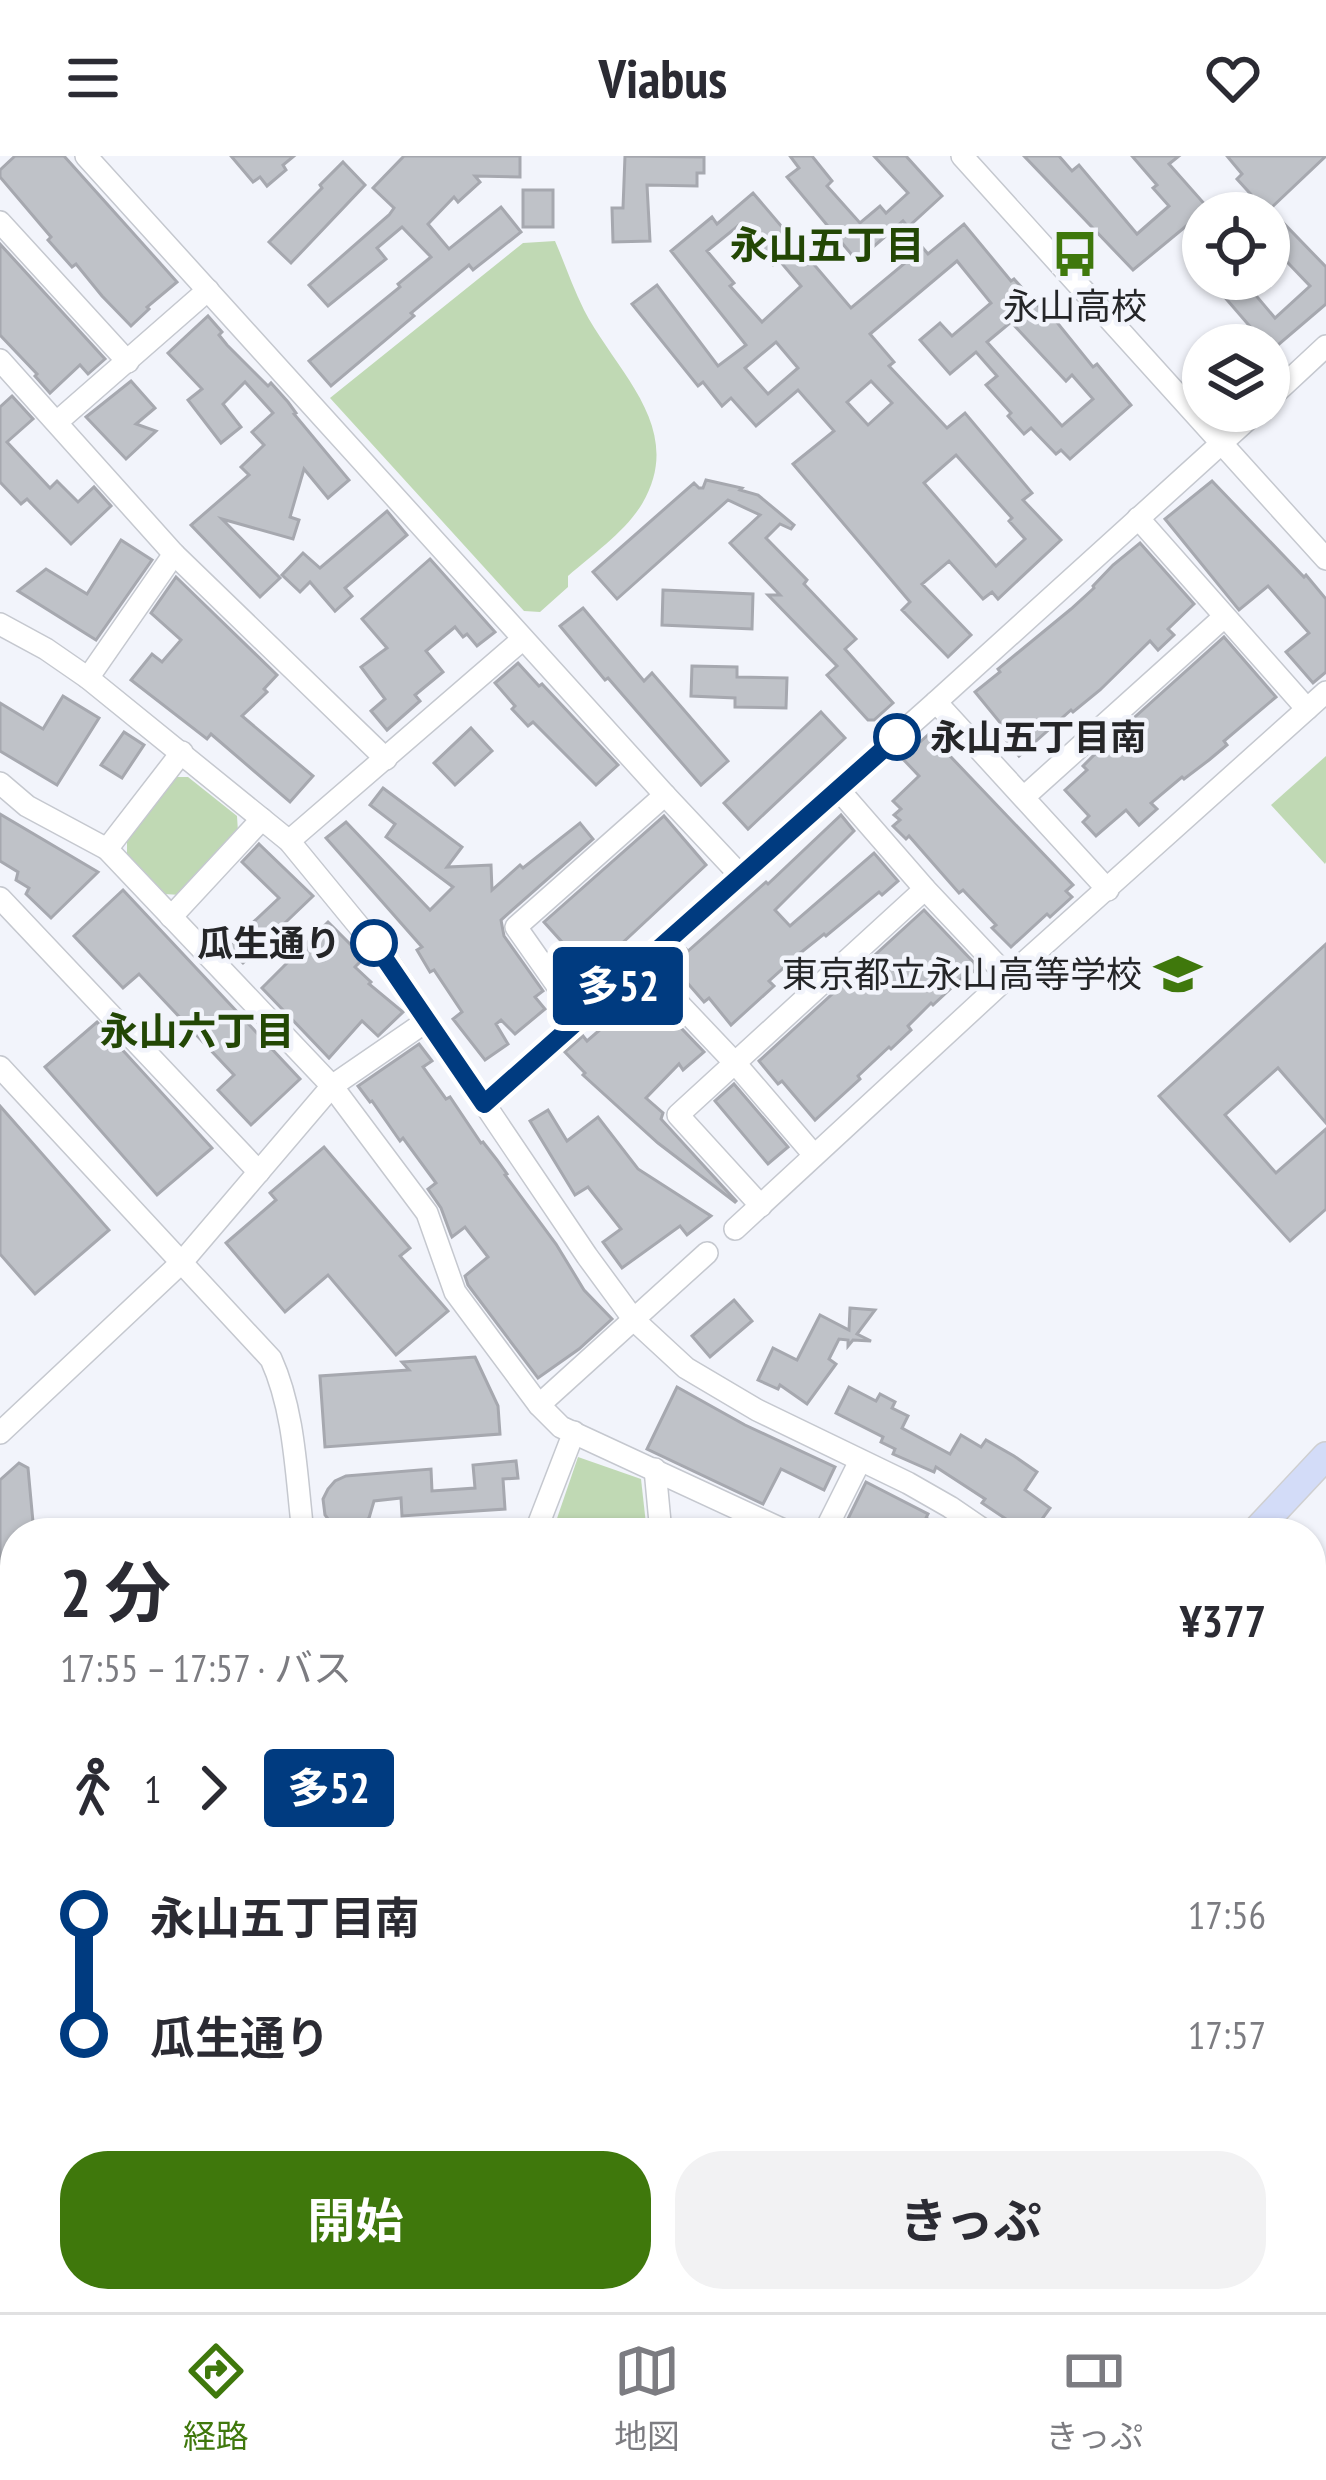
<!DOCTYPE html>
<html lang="ja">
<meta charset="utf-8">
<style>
:root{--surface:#fff;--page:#f2f2f3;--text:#2b2b33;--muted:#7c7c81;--line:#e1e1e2;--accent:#3f780c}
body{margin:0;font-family:"PT Sans Narrow","Noto Sans JP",sans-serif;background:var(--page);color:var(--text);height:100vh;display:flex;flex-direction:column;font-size:45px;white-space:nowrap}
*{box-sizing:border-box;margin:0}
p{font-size:39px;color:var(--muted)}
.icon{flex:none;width:66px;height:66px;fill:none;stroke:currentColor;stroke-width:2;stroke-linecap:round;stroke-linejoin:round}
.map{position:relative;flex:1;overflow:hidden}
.side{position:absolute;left:0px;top:1362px;width:1326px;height:795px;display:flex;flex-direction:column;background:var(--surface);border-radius:48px 48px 0 0;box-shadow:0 3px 9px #0004}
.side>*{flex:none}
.badge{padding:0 24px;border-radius:9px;font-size:42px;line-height:78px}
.controls{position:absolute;left:1182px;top:36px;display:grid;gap:24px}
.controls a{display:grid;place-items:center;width:108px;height:108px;border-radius:50%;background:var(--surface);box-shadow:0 3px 9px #0004;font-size:60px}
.map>.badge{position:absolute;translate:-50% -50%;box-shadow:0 0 0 6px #fff}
.legs{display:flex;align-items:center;gap:18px;height:132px;padding:0 60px;font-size:39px}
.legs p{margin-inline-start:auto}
.summary{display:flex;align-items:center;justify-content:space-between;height:204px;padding:0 60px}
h1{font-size:66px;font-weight:700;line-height:90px}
.cta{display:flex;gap:24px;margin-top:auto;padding:24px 60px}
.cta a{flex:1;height:138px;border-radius:48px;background:var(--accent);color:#fff;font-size:48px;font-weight:700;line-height:138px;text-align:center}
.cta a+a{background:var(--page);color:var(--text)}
ul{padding:0 60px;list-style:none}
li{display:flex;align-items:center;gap:42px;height:120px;font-size:45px}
li i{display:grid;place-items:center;width:18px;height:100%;margin:0 15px;background:currentColor}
li i::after{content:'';width:30px;height:30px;margin:-15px;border:9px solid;border-radius:50%;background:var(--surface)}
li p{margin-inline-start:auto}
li:first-child i{background:linear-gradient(#0000 50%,currentColor 0)}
li:last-child i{background:linear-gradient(currentColor 50%,#0000 0)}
header{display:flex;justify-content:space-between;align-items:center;height:156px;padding:0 60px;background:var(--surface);font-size:54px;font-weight:700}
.menu{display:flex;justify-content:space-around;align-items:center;height:168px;border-top:3px solid var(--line);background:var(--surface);font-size:33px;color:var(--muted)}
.menu a{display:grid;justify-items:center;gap:6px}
.menu .active{color:var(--accent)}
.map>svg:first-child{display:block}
.green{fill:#c0d9b4}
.building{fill:#bfc2c8;stroke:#a6a8af;stroke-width:3;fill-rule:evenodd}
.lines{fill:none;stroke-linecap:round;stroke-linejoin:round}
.minor-casing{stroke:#c5c8cf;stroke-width:24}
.major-casing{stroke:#cfcfd0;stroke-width:30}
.minor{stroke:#fff;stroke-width:21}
.major{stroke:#d3dcf8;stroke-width:27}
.line-1-casing{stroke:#fff;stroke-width:27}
.line-1{stroke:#003b80;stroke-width:18}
.stop-1-dot{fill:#fff;stroke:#003b80;stroke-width:6}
.labels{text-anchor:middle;stroke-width:9;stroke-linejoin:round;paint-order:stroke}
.poi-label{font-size:36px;fill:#252628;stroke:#f2f4fb}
.stop-label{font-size:36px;font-weight:bold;fill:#252628;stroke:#f2f4fb;text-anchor:start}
.neighbourhood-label{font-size:39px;font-weight:bold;fill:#234705;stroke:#f2f4fb}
</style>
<header><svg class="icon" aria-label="menu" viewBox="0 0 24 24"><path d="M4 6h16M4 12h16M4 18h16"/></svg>Viabus<svg class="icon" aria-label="heart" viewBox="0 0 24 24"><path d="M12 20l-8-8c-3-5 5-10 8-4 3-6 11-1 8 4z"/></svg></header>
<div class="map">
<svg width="1326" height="2156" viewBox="0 0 1326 2156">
<rect width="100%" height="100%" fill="#f2f4fb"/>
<g class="green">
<path d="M555,85C565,108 573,132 584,154C616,216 687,272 642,348C625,376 593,398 568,420V431L540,456L524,455L330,242L523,87Z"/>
<path d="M1326,600V706L1325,708L1271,649Z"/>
<path d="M176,621H188L237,660L238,676L181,739L164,738L127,699V684Z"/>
<path d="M578,1301L641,1323L647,1377H552Z"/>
<path d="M1326,1741V1896L1311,1898V1753Z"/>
<path d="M1326,1912V2156H1231L1230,2142H1311V1913Z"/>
<path d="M717,2142H861L873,2156H724Z"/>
<path d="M876,2142H1027L1021,2156H887Z"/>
<path d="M1057,2142H1186L1187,2156H1052Z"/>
</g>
<g class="building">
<path d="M15,0H64L177,126L147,151L149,153L131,170L102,140L76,108L72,111L48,84L51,81L0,21V14Z"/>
<path d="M231,0H294L283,9L286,14L267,30L260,21L253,26Z"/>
<path d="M404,0H520V21L475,20L480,26L458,46L454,41L428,68L449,93L501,51L521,76L473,114L469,109L411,157L414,160L331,230L309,205L400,131L398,128L431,101L402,71L377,92L386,103L328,150L309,129L389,59L394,52L373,32Z"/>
<path d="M625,0L704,1V17H697V30L647,29L650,85L613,86L612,52H623Z"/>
<path d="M790,0H812L832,25L827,30L860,67L880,50L886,57L908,37L874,0H906L942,40L908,71L903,65L857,105L787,21L799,12Z"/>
<path d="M1024,0H1059L1072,15L1079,9L1137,78L1169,50L1153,32L1157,29L1132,0H1179L1169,8L1208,52L1133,114Z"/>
<path d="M1227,0H1326L1270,53L1326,111V148L1271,195L1269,189H1266L1209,123H1242L1275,162L1310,130L1269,87V54L1267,56L1237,23L1242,18Z"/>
<path d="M343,6L365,29L291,107L269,86L322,32L320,29Z"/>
<rect x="523" y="34" width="30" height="37"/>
<path d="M753,37L851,152L923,92L928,98L964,68L1011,125L1014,123L1044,156L1047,154L1093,211L1097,208L1131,249L1070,303L1061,294L1056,298L1031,272L1024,278L1008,260L1011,257L986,229L997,220L976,196L950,218L920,184L940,167L952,180L991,147L957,105L870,178L894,206L889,210L947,272L965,257L1032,337L1023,344L1061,384L998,443L992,436L983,443L949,405L922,428L971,479L948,501L902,454L910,446L793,308L834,275L798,234L756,270L731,242L722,250L703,226L698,230L632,148L657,129L718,210L746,189L671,95L712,61L717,68ZM739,69L773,109L779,104L801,130L762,166L730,130L734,127L707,95ZM1011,166L1066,225L1072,219L1093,243L1062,270L987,186ZM776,186L798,212L768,238L745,212ZM871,225L892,247L868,269L847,246ZM956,299L1012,362L1009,365L1025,383L996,410L924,327Z"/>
<path d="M0,88L105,203L88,218L80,209L50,237L35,220L37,218L0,179Z"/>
<path d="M208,160L222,176L219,179L227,189L268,230L271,227L288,246L296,257L294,258L349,324L328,342L304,313L290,361L299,364L293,383L222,363L280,422L260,441L191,369L249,319L241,311L264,289L252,276L273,257L245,226L223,248L241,271L221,287L188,244L202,233L168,197Z"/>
<path d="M131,225L155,252L136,268L156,275L126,303L86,261Z"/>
<path d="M12,240L33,263L7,286L50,332L57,325L78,346L94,331L111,350L71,388L27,343L21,348L0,326V251Z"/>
<path d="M706,324L742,332L740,334L758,339L794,369L791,373L780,368L766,382L807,424L804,428L856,483L845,493L893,547L874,564H868L827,519L837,510L768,439H780L730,387L760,359L728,344L617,443L593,416L694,327L699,332H703Z"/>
<path d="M1212,325L1304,421L1306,419L1326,443V516L1313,527L1286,496L1309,477L1268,430L1239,454L1165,363Z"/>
<path d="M387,355L407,379L345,432L352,440L335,455L310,426L300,436L282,419L303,397L320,412Z"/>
<path d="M121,384L152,404L96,484L18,435L46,413L87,438Z"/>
<path d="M1140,387L1194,448L1168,473L1174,479L1158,494L1150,485L1100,534L1073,556L1071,554L1019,600L1002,579L1007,575L975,536L1000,516L998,513L1071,453L1094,432L1093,430L1113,409Z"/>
<path d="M430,403L495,476L477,490L467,478L463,481L455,471L426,495L443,516L415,539L420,545L387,574L371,555L385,543L361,511L387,492L362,463Z"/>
<path d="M176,421L277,519L264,533L267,536L242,560L313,620L290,646L211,578L207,583L131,524L152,498L162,506L181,484L151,457Z"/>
<path d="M663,434L753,438L752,473L662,469Z"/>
<path d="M583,452L644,525L652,517L728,605L701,629L608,522L605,524L560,470Z"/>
<path d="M1224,481L1276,541L1224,585L1227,589L1209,604L1184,623L1182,621L1151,647L1157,653L1139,669L1126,654L1096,680L1083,666L1089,660L1065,634L1087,614L1083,610L1107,586Z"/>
<path d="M518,507L539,530L542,528L618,609L596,629L533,566L528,570L512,553L515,550L495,527Z"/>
<path d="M692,510L737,511V521L787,522L786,552L735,551V542L691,540Z"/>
<path d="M63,540L99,562L57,629L0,595V547L43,573Z"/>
<path d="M821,556L845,582L748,673L724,647Z"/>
<path d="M471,572L492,595L455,629L434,607Z"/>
<path d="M124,576L144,589L122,622L101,609Z"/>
<path d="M929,578L1073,729L1066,735L1072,741L1050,761L1047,758L1011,791L992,772L996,769L963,734L959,737L909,680L906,683L893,670L900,664L894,659L901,653L893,645L919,620L902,602Z"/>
<path d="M383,632L462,691L447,711L491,709L492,734L520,709L523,712L580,667L593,683L501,764L504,780L543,835L535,841L545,853L515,878L501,864L496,868L508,888L485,904L453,863L462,856L434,814L430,816L417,794L422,791L326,682L346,666L430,754L453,731L386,681L395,668L370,649Z"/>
<path d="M0,658L98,716L51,762L26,738L29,732L16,724L18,716L0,705Z"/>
<path d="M841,659L854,675L775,754L790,770L874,697L898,725L882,739L879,736L826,780L824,778L799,798L769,825L774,830L731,869L709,842L704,846L670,807L686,793L688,795L766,726L768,728Z"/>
<path d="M664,660L706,709L590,817L544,766Z"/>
<path d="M259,688L313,740L243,807L227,791L279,742L242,706Z"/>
<path d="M123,734L300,923L251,969L218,934L234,919L139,818L123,832L74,780Z"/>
<path d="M924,754L978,811L963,825L961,823L933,849L931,847L908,870L911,874L891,893L889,891L858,920L860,923L815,964L782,925L778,928L759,905Z"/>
<path d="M328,766L364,802L355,811L371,826L369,828L403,856L378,880L362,865L329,902L262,832Z"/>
<path d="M1326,788V967L1278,912L1225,959L1276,1017L1326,973V1053L1290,1085L1159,940Z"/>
<path d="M640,829L704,896L683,914L679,908L646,942L663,957L661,963L736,1045L735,1046L658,987L583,919L585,917L565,896L583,880L587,885L632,846L628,840Z"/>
<path d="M97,866L212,992L157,1039L45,911Z"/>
<path d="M419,888L432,905L423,911L446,943L450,941L481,987L483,986L497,1004L507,1018L505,1019L556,1088L584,1134L612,1163L579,1193L538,1222L468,1129L465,1120L488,1101L465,1071L452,1081L451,1079L441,1052L428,1033L436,1027L403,982L400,985L372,945L370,946L358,930Z"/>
<path d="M734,928L788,991L768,1008L715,945Z"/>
<path d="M0,950L109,1074L35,1138L0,1098Z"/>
<path d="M548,954L567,985L598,961L638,1013L711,1060L687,1079L680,1070L622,1112L603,1086L621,1073L588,1031L575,1039L530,965Z"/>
<path d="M324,991L410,1092L400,1100L448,1155L396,1199L328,1119L285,1156L226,1087L276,1044L270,1037Z"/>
<path d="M734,1144L752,1165L710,1201L692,1180Z"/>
<path d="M850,1152L875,1154L857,1178L871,1185L853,1184L848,1190V1184L839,1183L829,1203L836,1208L807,1248L780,1229L778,1233L758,1224L773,1192L797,1204L820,1159L849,1174Z"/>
<path d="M475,1201L498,1250L500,1278L325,1291L320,1220L409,1214L402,1206Z"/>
<path d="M677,1231L745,1269L835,1311L824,1334L781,1313L763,1348L647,1293Z"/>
<path d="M849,1231L876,1245L880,1238L895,1246L892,1252L908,1260L902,1272L950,1298L961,1279L981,1291L986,1284L1014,1300L1037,1316L1025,1334L1050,1352L1032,1377H1027L982,1347L985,1343L936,1311L934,1316L893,1298L895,1293L881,1286L883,1281L836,1257Z"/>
<path d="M516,1305L518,1322L503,1323L505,1353L402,1360L401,1342L374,1345L369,1362L354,1374L331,1367L325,1359L323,1343L328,1333L335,1325L346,1320L431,1313L432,1335L475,1332L473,1309Z"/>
<path d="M19,1307L28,1312L34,1377H15V1543H4L0,1504V1324Z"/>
<path d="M866,1326L928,1358L926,1362L960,1377H841Z"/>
<path d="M1326,1498V1612L1311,1596V1511Z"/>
<path d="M1311,1653L1326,1656V1715L1311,1728Z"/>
</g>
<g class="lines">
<defs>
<g id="minor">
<path d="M86,0L665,639L741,720"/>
<path d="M962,0L1326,403"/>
<path d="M0,66L128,206"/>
<path d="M0,204L174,398L386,603"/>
<path d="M1269,243L1326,190"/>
<path d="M57,266L208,134"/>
<path d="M1138,362L1307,553"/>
<path d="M0,468L46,493L88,522L289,685L390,808L587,1100L634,1164L686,1212L757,1254L908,1327L950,1351L988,1377"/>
<path d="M88,522L174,398"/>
<path d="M936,546L1108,734"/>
<path d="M0,627L27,650L107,693L332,930L427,1057L455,1136L539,1249L561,1271L790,1377"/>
<path d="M838,633L925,733L1008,821"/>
<path d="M1024,641L1224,461"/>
<path d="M289,685L523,483"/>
<path d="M107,693L182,596"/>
<path d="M0,742L259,1016"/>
<path d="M171,761L262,663"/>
<path d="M642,809L735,907L814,999"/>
<path d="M580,862L516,771L665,639"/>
<path d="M0,911L271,1203C295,1256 296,1319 303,1377"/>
<path d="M484,948L936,546L1257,255"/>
<path d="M761,1050L678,959L925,733"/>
<path d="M735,1073L1008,821L1326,536"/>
<path d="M539,1249L707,1097"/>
<path d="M0,1277L182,1106L332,930L428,864"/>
<path d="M655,1313L661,1377"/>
<path d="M535,1377L574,1276"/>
<path d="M824,1377L860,1305"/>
<path d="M0,1696L15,1707"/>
</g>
<g id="major">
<path d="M1254,1377L1326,1300"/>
<path d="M1311,1443L1326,1427"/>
<path d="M0,1863L15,1860"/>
<path d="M0,1882L15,1879"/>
<path d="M0,1997L15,1994"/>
</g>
</defs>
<use href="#minor" class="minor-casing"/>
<use href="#major" class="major-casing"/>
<use href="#minor" class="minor"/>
<use href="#major" class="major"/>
</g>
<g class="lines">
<defs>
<path id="line-1" d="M374,787L484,948L897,581"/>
</defs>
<use href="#line-1" class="line-1-casing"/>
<use href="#line-1" class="line-1"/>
</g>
<defs>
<symbol id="bus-bare" viewBox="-9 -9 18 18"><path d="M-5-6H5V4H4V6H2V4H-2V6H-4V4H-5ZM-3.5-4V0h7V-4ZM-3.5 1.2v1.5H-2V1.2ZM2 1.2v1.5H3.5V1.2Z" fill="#3f780c" stroke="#f2f4fb" stroke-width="2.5" paint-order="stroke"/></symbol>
<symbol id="school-bare" viewBox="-9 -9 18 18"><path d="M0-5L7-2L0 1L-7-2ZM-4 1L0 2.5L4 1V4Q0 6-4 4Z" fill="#3f780c" stroke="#f2f4fb" stroke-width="2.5" paint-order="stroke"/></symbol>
</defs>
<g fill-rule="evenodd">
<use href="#bus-bare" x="1042" y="65" width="66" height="66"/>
<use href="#school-bare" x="1145" y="785" width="66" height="66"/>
</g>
<g class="stop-1-dot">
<circle cx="897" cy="581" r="21"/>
<circle cx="374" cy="787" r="21"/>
</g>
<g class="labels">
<g class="poi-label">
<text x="1075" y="163">永山高校</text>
<text x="1142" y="831" text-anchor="end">東京都立永山高等学校</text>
</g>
<g class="stop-label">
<text x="930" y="594">永山五丁目南</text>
<text x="341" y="800" text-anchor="end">瓜生通り</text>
</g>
<g class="neighbourhood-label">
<text x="827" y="103">永山五丁目</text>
<text x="197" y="889">永山六丁目</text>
</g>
</g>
</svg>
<div class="controls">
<a><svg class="icon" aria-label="locate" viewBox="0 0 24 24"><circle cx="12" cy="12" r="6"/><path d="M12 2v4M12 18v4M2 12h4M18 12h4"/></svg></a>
<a><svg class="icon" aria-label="layers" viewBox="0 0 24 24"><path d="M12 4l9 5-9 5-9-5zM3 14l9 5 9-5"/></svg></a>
</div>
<b class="badge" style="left:618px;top:830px;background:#003b80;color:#fff">多52</b>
<section class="side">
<div class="summary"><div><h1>2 分</h1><p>17:55 – 17:57 · バス</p></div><b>¥377</b></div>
<div class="legs"><svg class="icon" aria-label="walk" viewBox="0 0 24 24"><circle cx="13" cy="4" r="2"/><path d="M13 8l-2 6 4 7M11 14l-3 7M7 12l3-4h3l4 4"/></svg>1<svg class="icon" aria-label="forward" viewBox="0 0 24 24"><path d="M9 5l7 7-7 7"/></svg><b class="badge" style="background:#003b80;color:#fff">多52</b></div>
<ul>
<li><i style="color:#003b80"></i><b>永山五丁目南</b><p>17:56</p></li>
<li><i style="color:#003b80"></i><b>瓜生通り</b><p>17:57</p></li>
</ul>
<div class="cta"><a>開始</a><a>きっぷ</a></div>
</section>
</div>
<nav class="menu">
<a class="active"><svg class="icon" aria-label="directions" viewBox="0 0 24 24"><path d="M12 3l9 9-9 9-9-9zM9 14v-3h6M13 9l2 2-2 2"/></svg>経路</a>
<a><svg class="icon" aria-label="map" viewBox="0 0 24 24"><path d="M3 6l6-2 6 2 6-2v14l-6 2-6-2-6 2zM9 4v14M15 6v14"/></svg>地図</a>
<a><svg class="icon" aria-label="tickets" viewBox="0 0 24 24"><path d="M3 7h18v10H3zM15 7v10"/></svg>きっぷ</a>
</nav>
